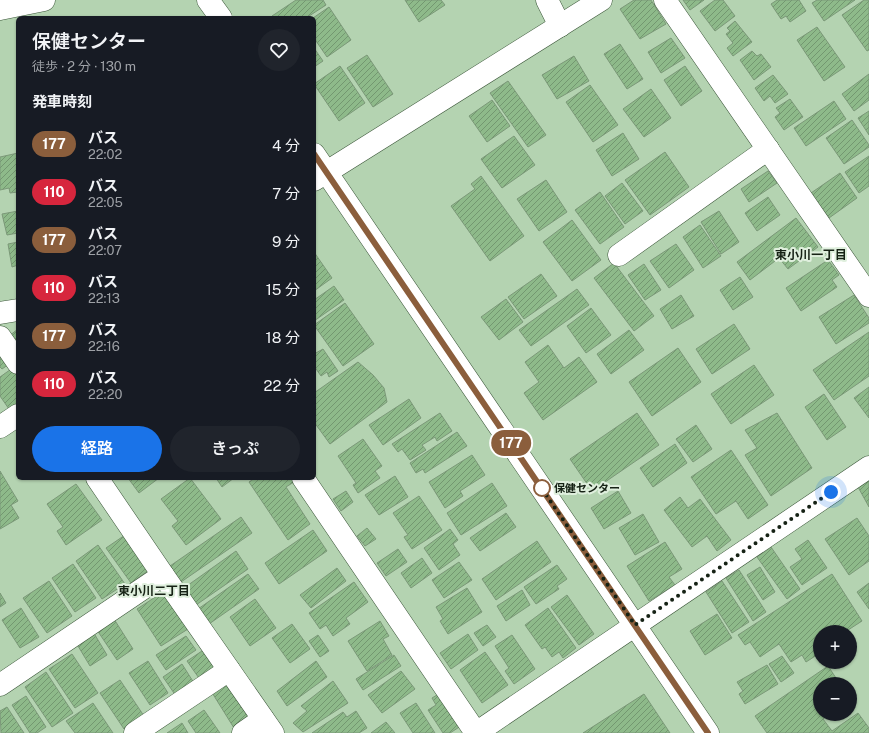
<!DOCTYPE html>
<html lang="ja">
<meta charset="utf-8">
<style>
:root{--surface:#171b24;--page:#20242c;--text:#f1f3f6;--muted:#9ea1a6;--accent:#1a73e8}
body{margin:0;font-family:"Public Sans","Noto Sans JP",sans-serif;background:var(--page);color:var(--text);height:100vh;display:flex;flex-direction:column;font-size:15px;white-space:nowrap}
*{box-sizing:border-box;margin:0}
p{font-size:13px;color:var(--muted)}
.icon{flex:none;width:22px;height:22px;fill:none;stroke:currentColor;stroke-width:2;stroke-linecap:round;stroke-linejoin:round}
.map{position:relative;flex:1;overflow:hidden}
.drawer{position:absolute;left:16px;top:16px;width:300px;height:464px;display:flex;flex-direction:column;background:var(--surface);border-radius:6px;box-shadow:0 1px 3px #0004}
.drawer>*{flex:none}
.badge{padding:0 8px;border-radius:13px;font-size:14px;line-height:26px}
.tools{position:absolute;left:813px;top:625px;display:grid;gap:8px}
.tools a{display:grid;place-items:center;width:44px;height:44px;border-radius:50%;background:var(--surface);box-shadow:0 1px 3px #0004;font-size:20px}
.you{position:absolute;width:20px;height:20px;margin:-10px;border:3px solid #fff;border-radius:50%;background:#1a73e8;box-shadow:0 0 0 6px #1a73e833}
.map>.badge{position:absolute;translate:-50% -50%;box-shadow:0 0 0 2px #fff}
h2{padding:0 16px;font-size:15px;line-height:36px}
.round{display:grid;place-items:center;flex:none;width:42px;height:42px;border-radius:21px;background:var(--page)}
.head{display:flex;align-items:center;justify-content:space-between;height:68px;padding:0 16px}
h1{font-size:19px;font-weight:600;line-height:30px}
.primary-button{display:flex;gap:8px;margin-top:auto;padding:8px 16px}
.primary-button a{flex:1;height:46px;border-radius:24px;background:var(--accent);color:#fff;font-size:16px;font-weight:600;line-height:46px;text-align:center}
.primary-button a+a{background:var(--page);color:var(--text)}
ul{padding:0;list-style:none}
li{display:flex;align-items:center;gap:12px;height:48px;padding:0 16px}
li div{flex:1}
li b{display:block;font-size:15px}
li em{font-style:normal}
li .badge{min-width:44px;font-weight:700;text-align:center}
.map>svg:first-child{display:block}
.building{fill:url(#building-hatch);stroke:#7b9878}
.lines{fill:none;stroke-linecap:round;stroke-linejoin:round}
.street-casing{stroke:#3b5639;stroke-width:23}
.secondary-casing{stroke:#3b5639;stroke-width:23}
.street{stroke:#fff;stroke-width:22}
.secondary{stroke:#fff;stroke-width:22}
.line-casing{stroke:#fff;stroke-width:9}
.line{stroke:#8b5e3c;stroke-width:6}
.walk{stroke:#162215;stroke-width:4;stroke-dasharray:0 7.2}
.stop-dot{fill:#fff;stroke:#8b5e3c;stroke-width:2}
.labels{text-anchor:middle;stroke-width:4;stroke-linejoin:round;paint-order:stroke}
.stop-label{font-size:11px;font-weight:bold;fill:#162215;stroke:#dfefdd;text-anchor:start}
.neighbourhood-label{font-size:12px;font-weight:bold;fill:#162215;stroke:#dfefdd}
</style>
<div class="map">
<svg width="869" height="733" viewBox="0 0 869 733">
<defs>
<pattern id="building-hatch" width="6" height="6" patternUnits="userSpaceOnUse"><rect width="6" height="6" fill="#8eba8a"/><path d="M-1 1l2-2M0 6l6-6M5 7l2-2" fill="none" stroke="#739770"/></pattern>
</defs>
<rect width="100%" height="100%" fill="#b4d3b1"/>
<g class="building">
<path d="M296,0H323L326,5L306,18H274L272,16Z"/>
<path d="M405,0H441L445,5L419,22Z"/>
<path d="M634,0H651L666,24L640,39L620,9Z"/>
<path d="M683,0H704L690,10Z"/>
<path d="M715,0H723L735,16L715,31L700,11Z"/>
<path d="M777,0H799L806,11L790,22L786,16L781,19L771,4Z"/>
<path d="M817,0H855L824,21L812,3Z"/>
<path d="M864,0H869V50L867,51L842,15Z"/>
<path d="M329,7L351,40L327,57L314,38V18H313Z"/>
<path d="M735,21L752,42L733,56L727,48L733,43L726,34L730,31L727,28Z"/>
<path d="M817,27L845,67L824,81L797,40Z"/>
<path d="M671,38L685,58L661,73L648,52Z"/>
<path d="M620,44L643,79L627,89L604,54Z"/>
<path d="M314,48L323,61L314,67Z"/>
<path d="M752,51L757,56L761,54L771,67L754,80L740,60Z"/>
<path d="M367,55L393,94L373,107L347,68Z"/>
<path d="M574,56L589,81L557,99L542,75Z"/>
<path d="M340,66L365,103L339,121L314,84Z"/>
<path d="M685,66L702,91L681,106L664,80Z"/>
<path d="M869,74V100L854,111L842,94Z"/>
<path d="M773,75L788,94L775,103L770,96L764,101L755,88Z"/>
<path d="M508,81L546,135L528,147L490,93Z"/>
<path d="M590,85L618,125L593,142L566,102Z"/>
<path d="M651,89L671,118L644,137L623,109Z"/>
<path d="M790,99L803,117L784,130L775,117L780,113L776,108Z"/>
<path d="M492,100L510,126L487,142L469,116Z"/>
<path d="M834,101L846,119L806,146L794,128Z"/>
<path d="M869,111V135L858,118Z"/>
<path d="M852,120L869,145V147L844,164L826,138Z"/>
<path d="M623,133L639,159L612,176L596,150Z"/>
<path d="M514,136L535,165L502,188L481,159Z"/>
<path d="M665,152L689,187L650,215L625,180Z"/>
<path d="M18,153V192L10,193L9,188L0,190V157Z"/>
<path d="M869,156V186L859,193L845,172Z"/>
<path d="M768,171L777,183L749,202L741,189Z"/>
<path d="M840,173L857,198L829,218L811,193Z"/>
<path d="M481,176L524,236L490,261L451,206L475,189L471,184Z"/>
<path d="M546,180L567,212L539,231L517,199Z"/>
<path d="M622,183L643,211L625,224L605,196Z"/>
<path d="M600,192L624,227L600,244L575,210Z"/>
<path d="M768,197L780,215L757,231L745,213Z"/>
<path d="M18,211V233L7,235L2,214Z"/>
<path d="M719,211L739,242L721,254L701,222Z"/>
<path d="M796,218L818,247L788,269L779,258L750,280L737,262Z"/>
<path d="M572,220L601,260L572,281L543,242Z"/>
<path d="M700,225L721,256L703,268L683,237Z"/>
<path d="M18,242V265L12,267L8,244Z"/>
<path d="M676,244L694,270L669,288L650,261Z"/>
<path d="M314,252L332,278L314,291Z"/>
<path d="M828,260L839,275L832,280L837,287L801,311L786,288Z"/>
<path d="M614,263L654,316L634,331L594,278Z"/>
<path d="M644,264L661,290L645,300L628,275Z"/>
<path d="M541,274L557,296L524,319L508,297Z"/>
<path d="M740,277L753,297L733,310L720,290Z"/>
<path d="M334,286L344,300L314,321V300Z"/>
<path d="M577,289L589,305L531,346L519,330Z"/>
<path d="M681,295L694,316L672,329L660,309Z"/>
<path d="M854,295L869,318V323L836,344L819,317Z"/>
<path d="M506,299L523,322L499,340L481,317Z"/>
<path d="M345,303L374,344L343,366L314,325Z"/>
<path d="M591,308L611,335L586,353L567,326Z"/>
<path d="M734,324L750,349L712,374L696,349Z"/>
<path d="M18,329V346L9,336Z"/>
<path d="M629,330L644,350L611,374L597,354Z"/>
<path d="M869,332V376L834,400L813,370Z"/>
<path d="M0,345L12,362L2,369L0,367Z"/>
<path d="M548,345L564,368L579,357L597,382L543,420L524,393L539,382L525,362Z"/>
<path d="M678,348L701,382L652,416L629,382Z"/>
<path d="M323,349L338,371L329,377L327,372L321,376L314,366V354Z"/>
<path d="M358,362L373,375L384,388L387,402L330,444L314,422V393Z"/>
<path d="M754,365L774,395L731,424L711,394Z"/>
<path d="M14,367L18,372V407L11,412L0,396V377Z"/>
<path d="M869,387V418L854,398Z"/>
<path d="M824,394L846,427L827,440L805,407Z"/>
<path d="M409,399L421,418L383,445L369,425Z"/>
<path d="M440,413L452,431L437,441L435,437L422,445L426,450L410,460L402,449L398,452L392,444Z"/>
<path d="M637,413L659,445L592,491L570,459Z"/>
<path d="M777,413L812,468L771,496L745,455L757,448L745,430Z"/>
<path d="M696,425L712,449L693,462L676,439Z"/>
<path d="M457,432L467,446L425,473L423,469L416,473L410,463Z"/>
<path d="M363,439L382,466L375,471L380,478L358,493L353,485L356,483L338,456Z"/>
<path d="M675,444L687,463L653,487L640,468Z"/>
<path d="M731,450L768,505L748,519L736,501L716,514L691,477Z"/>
<path d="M472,455L485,475L460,491L463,496L445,508L429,482Z"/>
<path d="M0,471L18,501L11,505L19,518L0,529Z"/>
<path d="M395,476L408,497L379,515L365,495Z"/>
<path d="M128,478H159L139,493Z"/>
<path d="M190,478L221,519L186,545L172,526L178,521L161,499Z"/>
<path d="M216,478H234L222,487Z"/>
<path d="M255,478H292L294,482L286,487L310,524L288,540L249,482Z"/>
<path d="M869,480V507L858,487Z"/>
<path d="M492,483L507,506L461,535L447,513Z"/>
<path d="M76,484L102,520L66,545L57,531L63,527L47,504Z"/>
<path d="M346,491L353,502L341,511L333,499Z"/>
<path d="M618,491L631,513L604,529L591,508Z"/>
<path d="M419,496L442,530L412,549L404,537L408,535L393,513Z"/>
<path d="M680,497L688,508L700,499L731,540L717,551L707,536L692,547L664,510Z"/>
<path d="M506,513L516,527L480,551L470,538Z"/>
<path d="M643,514L659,542L635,555L619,528Z"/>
<path d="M241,517L252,533L181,582L170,566Z"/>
<path d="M857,518L869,536V561L849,575L825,539Z"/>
<path d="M367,528L376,539L365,546L357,536Z"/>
<path d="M450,529L458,540L453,544L460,555L439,570L424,548Z"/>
<path d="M313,530L327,551L279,584L265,563Z"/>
<path d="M128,533L152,568L131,583L106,548Z"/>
<path d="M808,540L827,568L802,585L790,567L802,559L795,549Z"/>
<path d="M537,541L551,562L496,600L482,579Z"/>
<path d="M665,542L682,569L669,577L675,585L649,601L627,566Z"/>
<path d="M98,545L125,584L102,599L76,561Z"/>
<path d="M771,547L800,589L787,599L757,557Z"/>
<path d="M398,549L407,562L386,576L377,563Z"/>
<path d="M236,551L248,569L196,605L184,588Z"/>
<path d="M422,558L432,573L411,588L401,573Z"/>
<path d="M459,562L472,580L444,598L432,580Z"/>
<path d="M73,564L96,598L75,612L52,578Z"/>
<path d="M557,565L567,579L557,586L559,589L536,604L524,587Z"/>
<path d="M760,567L775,592L763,600L747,575Z"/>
<path d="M337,568L346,581L311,608L300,595Z"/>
<path d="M739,570L766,612L753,621L726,578Z"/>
<path d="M248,574L259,589L209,624L198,609Z"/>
<path d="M832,574L862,621L845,632H820V653L806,662L802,655L791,662L779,644L760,657L750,642L745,645L738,635Z"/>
<path d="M49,581L72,616L47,633L23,598Z"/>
<path d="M722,581L749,622L732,633L706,592Z"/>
<path d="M354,582L368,602L346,618L350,624L333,636L326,625L320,629L309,613Z"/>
<path d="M869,583V609L857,592Z"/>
<path d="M467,588L482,612L448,634L440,621L443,619L436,607Z"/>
<path d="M522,590L530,605L506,621L497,606Z"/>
<path d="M163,592L188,629L161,646L137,609Z"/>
<path d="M0,593L6,603L0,607Z"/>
<path d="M567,595L594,634L579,645L551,607Z"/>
<path d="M255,599L276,628L250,646L230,617Z"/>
<path d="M21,608L39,637L20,648L2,620Z"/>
<path d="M548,608L576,648L563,658L559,652L552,657L545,647L542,649L525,625Z"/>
<path d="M717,614L732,638L705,655L690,631Z"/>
<path d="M114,619L133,649L117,660L97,630Z"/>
<path d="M380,621L389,636L383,639L392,655L367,671L348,641Z"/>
<path d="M292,624L310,649L290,663L272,638Z"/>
<path d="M487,625L496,637L483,646L474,633Z"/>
<path d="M92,630L107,655L90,666L75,641Z"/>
<path d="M468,634L478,650L451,669L440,653Z"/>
<path d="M318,635L329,651L320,657L309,641Z"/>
<path d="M512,635L535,669L514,684L505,671L509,668L495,646Z"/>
<path d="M186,636L196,650L166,670L156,655Z"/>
<path d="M208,647L221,667L201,681L187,661Z"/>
<path d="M485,652L508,685L482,703L460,670Z"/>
<path d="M72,654L98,693L75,708L49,669Z"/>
<path d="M394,655L401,666L363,690L356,679Z"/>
<path d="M782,656L794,673L781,682L769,664Z"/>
<path d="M148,661L168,693L150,705L129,673Z"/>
<path d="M316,661L327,677L287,706L277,691Z"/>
<path d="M182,664L194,683L176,696L163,677Z"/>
<path d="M767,665L778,684L745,704L739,694L743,691L737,682Z"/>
<path d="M828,666L840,684H820V714H830L823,719L832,731L858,713L869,728V733H767L755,716Z"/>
<path d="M401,671L415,689L382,713L368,695Z"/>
<path d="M46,672L73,713L52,727L25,687Z"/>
<path d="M120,680L144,716L124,729L100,693Z"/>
<path d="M228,680L251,717L234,728L211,691Z"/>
<path d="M333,681L348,703L303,732L293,723L307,711L301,706Z"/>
<path d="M442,692L464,724L450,733H443L428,710L436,705L432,698Z"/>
<path d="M644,694L670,733H583Z"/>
<path d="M26,696L46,727L37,733H30L12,705Z"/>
<path d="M93,703L113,733H75L66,721Z"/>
<path d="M416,703L435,733H413L400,713Z"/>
<path d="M7,707L24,733H1L0,711Z"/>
<path d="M204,710L220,733H196L188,721Z"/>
<path d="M356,711L367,728L359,733H312L343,712L347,717Z"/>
<path d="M386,722L395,733H371Z"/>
<path d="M182,723L188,733H167Z"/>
</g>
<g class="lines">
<defs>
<g id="street">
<path d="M547,0L560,26"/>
<path d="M665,0L869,296"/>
<path d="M0,9L44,0"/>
<path d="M619,255L768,149"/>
<path d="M0,337L18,363"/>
<path d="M0,427L18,415"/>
<path d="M97,478L163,575L273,733"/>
<path d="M303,478L476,733"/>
<path d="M0,685L163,575"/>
<path d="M135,733L229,670"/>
<path d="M243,733L263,719"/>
<path d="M476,733L869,467"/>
</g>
<g id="secondary">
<path d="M208,0L221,18"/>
<path d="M314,154L708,733"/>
<path d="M314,180L601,0"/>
<path d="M0,313L18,310"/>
</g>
</defs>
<use href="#street" class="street-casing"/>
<use href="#secondary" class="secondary-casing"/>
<use href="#street" class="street"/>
<use href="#secondary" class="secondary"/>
</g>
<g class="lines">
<defs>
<path id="line" d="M314,154L708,733"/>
</defs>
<use href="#line" class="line-casing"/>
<use href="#line" class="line"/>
<path class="walk" d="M542,488L538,483L635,625L831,492"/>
</g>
<circle class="stop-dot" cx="542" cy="488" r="8"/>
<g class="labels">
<g class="stop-label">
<text x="554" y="492">保健センター</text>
</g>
<g class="neighbourhood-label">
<text x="811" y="259">東小川一丁目</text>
<text x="154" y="595">東小川二丁目</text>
</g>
</g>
</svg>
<div class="tools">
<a>+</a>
<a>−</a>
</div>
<div class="you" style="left:831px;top:492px"></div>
<b class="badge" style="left:511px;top:443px;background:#8b5e3c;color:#fff">177</b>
<section class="drawer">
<div class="head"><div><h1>保健センター</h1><p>徒歩 · 2 分 · 130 m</p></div><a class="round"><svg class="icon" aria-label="heart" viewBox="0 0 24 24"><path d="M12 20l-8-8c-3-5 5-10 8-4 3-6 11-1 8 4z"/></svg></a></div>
<h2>発車時刻</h2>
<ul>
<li><span class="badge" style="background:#8b5e3c;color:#fff">177</span><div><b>バス</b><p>22:02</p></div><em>4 分</em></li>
<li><span class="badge" style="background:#d7263d;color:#fff">110</span><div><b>バス</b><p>22:05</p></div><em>7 分</em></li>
<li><span class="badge" style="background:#8b5e3c;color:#fff">177</span><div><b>バス</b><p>22:07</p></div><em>9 分</em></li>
<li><span class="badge" style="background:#d7263d;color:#fff">110</span><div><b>バス</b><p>22:13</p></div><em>15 分</em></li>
<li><span class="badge" style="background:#8b5e3c;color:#fff">177</span><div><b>バス</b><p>22:16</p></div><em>18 分</em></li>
<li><span class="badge" style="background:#d7263d;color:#fff">110</span><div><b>バス</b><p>22:20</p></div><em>22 分</em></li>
</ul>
<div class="primary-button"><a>経路</a><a>きっぷ</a></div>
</section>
</div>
